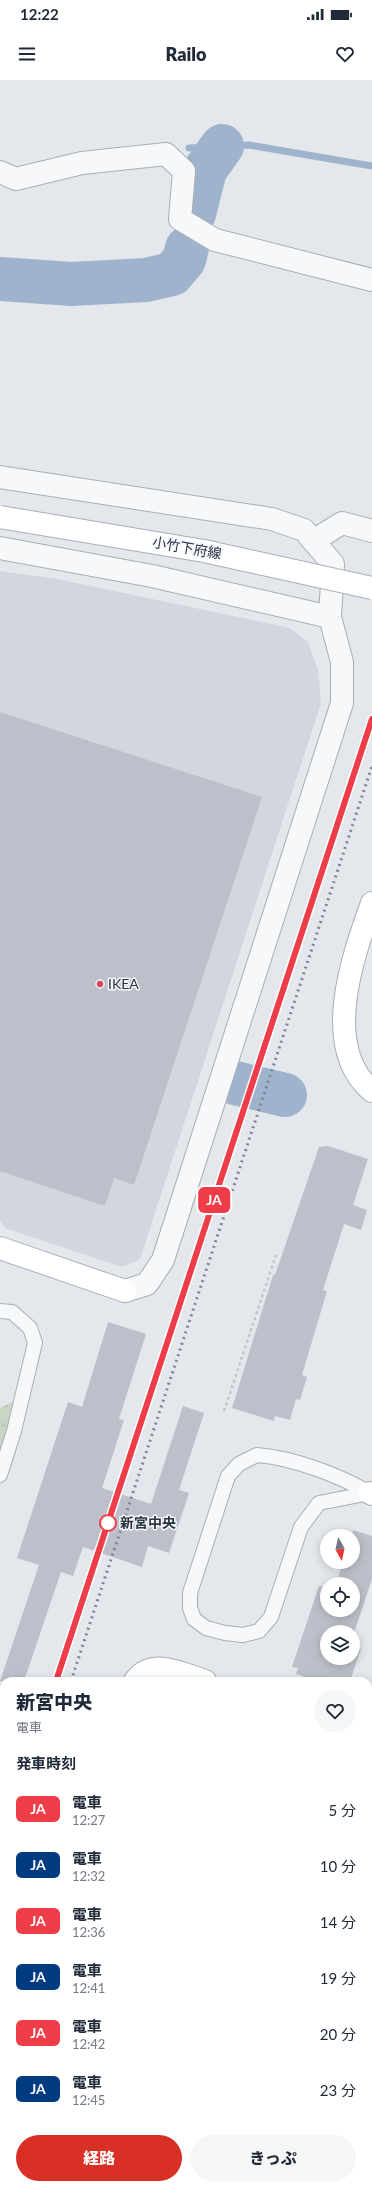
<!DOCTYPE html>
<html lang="ja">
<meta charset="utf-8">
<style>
:root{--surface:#fff;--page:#f6f6f7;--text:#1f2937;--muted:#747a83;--accent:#d93025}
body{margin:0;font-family:Lato,"Noto Sans JP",sans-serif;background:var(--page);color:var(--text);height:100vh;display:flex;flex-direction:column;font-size:15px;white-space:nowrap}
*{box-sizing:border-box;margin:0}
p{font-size:13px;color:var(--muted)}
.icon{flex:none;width:22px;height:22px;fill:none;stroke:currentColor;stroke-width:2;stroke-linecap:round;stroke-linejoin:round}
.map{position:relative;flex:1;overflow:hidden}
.sheet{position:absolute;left:0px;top:1597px;width:372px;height:512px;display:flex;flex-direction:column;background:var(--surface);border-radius:12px 12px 0 0;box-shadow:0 2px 10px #0003}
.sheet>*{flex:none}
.badge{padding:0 8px;border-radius:6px;font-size:14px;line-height:26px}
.needle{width:26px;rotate:171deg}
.fabs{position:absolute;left:320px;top:1449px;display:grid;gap:8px}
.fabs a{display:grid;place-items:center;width:40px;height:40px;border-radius:50%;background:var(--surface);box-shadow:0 2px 10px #0003;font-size:20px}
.map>.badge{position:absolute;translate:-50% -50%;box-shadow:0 0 0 2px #fff}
h2{padding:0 16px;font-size:15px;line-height:36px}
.round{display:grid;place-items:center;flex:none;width:42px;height:42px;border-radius:21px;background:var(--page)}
.head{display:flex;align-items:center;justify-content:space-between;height:68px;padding:0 16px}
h1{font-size:19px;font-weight:800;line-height:30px}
.primary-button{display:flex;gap:8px;margin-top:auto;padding:8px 16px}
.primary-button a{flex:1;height:46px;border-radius:24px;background:var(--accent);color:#fff;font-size:16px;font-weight:800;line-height:46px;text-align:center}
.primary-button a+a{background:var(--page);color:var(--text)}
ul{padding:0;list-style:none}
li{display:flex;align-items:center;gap:12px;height:56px;padding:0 16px}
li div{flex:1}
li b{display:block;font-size:15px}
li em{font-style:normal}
li .badge{min-width:44px;font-weight:700;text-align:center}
.status{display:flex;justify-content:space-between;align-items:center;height:28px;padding:0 20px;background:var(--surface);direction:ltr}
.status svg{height:11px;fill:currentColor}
header{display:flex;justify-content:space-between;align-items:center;height:52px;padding:0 16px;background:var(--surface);font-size:18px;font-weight:800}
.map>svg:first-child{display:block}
.built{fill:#d2d6de}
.grass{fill:url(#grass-tufts)}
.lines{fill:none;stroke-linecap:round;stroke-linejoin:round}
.stream{stroke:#9fb4cc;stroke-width:7}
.river{stroke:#9fb4cc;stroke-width:44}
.building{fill:#bbc0ca}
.lane-casing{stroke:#a9aeb7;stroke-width:16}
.street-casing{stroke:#a9aeb7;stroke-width:24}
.secondary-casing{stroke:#a9aeb7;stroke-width:24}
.path{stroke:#c2c5cb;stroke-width:2.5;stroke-dasharray:3 3;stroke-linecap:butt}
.lane{stroke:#f7f8fa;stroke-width:14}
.street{stroke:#f7f8fa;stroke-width:22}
.secondary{stroke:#fff;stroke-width:22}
.rail{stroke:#7d8696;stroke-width:3;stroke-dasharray:2 4;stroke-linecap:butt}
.secondary-bridge-casing{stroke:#a9aeb7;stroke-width:24;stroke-linecap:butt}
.secondary-bridge{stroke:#fff;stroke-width:22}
.line-casing{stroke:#fff;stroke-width:9}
.line{stroke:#ee3d49;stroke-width:6}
.poi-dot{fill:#d1495b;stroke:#f4f6f9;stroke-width:1.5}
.stop-dot{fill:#fff;stroke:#ee3d49;stroke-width:2}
.labels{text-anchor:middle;stroke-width:3;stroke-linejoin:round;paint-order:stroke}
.street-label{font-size:14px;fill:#2b3445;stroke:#f4f6f9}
.poi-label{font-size:14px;fill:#2b3445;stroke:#f4f6f9;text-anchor:start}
.stop-label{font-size:14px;font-weight:bold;fill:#2b3445;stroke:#f4f6f9;text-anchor:start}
</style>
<div class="status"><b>12:22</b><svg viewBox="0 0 49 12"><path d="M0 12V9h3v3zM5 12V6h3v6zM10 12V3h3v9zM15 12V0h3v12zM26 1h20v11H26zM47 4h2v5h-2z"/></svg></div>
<header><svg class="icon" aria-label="menu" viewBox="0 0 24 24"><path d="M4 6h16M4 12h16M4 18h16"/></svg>Railo<svg class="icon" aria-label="heart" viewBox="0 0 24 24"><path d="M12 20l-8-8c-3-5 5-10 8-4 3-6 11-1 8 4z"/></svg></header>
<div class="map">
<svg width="372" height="2109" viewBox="0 0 372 2109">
<defs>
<pattern id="grass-tufts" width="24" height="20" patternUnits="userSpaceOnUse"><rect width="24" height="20" fill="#c9d6c5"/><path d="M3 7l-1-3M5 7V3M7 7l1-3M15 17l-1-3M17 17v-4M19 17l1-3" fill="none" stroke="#adb8ab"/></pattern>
</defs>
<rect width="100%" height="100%" fill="#e4e7ec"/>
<path class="built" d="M0,491L57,499L290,548L308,562L318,591L321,623L140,1179L122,1187L5,1148L0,1141Z"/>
<path class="grass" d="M14,1321L0,1371V1328Z"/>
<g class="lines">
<path class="stream" d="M189,68L249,65L372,86"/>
<g class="river">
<path d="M194,134L205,90L222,66"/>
<path d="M0,199L71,204L146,200L172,194L184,180L187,168"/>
<path d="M235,1003L285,1015"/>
</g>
</g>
<g class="building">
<path d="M0,632L262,717L134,1105L114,1098L105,1126L0,1091Z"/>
<path d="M328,1066L368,1079L353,1125L367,1130L361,1150L344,1144L323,1210L327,1211L302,1295L307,1297L300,1320L296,1319L290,1340L275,1336L274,1341L232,1328L273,1195H275L319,1067Z"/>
<path d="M108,1242L146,1254L119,1339L124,1340L102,1408L151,1424L183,1326L204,1333L179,1410L189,1413L169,1473L148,1466L142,1487L83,1467L73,1496L61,1492L24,1601H0L39,1485L17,1478L68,1322L82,1327Z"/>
<path d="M353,1450L372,1456V1499L353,1556V1552H327V1578H353V1566L361,1569L350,1601H318L296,1594L298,1588L292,1587L319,1506L326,1507L327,1503L331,1504H327V1530H353V1504H336L343,1482H353L352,1456Z"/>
</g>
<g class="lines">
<defs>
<g id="lane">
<path d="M0,1231L12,1232L30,1248L35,1263L14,1351L0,1395"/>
<path d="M257,1375C294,1378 338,1395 370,1413L319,1423L301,1447L271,1537L259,1551L243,1555L225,1553L206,1548L194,1539L190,1528V1513L228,1396L239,1384Z"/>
</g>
<g id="street">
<path d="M0,92L16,99L82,83L166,74L184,91L180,139L215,160L372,200"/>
<path d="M0,397L272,439L304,450L333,484L330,537L342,582V623L163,1180L147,1204L125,1211"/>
<path d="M313,461L342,443L372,451"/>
<path d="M0,468L152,496L330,537"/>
</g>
<g id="secondary">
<path d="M372,823C353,876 320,967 372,1011"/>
<path d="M0,1168L125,1211"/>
<path d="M370,1413L372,1414"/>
<path d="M135,1601C152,1577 183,1594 205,1601"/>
<path d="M368,1655L372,1656"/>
<path d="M368,2012L372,2013"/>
</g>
</defs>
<use href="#lane" class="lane-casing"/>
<use href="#street" class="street-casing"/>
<use href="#secondary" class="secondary-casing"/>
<path class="path" d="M224,1331L276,1175"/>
<use href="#lane" class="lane"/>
<use href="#street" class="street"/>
<use href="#secondary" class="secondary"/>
<g class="rail">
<path d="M56,1601L372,639"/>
<path d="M71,1601L372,686"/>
<path d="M0,1771L4,1759"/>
<path d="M0,1817L4,1805"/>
</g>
<defs>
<path id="secondary-bridge" d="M0,437L204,471L372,508"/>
</defs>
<use href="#secondary-bridge" class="secondary-bridge-casing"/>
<use href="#secondary-bridge" class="secondary-bridge"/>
</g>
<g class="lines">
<defs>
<path id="line" d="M56,1601L372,639"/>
</defs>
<use href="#line" class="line-casing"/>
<use href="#line" class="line"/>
</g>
<circle class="poi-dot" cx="100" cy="904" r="4"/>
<circle class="stop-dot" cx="108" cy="1443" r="8"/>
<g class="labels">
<g class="street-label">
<text transform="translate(187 468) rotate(10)" y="5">小竹下府線</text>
</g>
<g class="poi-label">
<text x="108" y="909">IKEA</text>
</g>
<g class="stop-label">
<text x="120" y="1448">新宮中央</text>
</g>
</g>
</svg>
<div class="fabs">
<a><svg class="needle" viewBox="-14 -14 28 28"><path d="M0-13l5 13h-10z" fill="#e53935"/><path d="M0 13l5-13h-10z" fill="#747a83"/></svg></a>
<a><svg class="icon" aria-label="locate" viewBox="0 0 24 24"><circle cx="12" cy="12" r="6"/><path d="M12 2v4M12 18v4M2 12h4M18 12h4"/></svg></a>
<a><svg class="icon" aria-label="layers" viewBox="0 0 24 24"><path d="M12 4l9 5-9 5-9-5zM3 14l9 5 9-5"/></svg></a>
</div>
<b class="badge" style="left:214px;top:1120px;background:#ee3d49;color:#fff">JA</b>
<section class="sheet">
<div class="head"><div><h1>新宮中央</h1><p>電車</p></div><a class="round"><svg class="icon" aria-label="heart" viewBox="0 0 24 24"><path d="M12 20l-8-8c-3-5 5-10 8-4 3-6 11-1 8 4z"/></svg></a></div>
<h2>発車時刻</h2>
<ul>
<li><span class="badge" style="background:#ee3d49;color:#fff">JA</span><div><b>電車</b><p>12:27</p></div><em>5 分</em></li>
<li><span class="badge" style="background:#003b80;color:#fff">JA</span><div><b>電車</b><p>12:32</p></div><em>10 分</em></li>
<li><span class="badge" style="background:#ee3d49;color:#fff">JA</span><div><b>電車</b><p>12:36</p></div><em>14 分</em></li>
<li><span class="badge" style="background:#003b80;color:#fff">JA</span><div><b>電車</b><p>12:41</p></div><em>19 分</em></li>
<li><span class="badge" style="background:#ee3d49;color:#fff">JA</span><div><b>電車</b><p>12:42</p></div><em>20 分</em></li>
<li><span class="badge" style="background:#003b80;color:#fff">JA</span><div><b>電車</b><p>12:45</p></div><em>23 分</em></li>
</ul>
<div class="primary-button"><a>経路</a><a>きっぷ</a></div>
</section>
</div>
